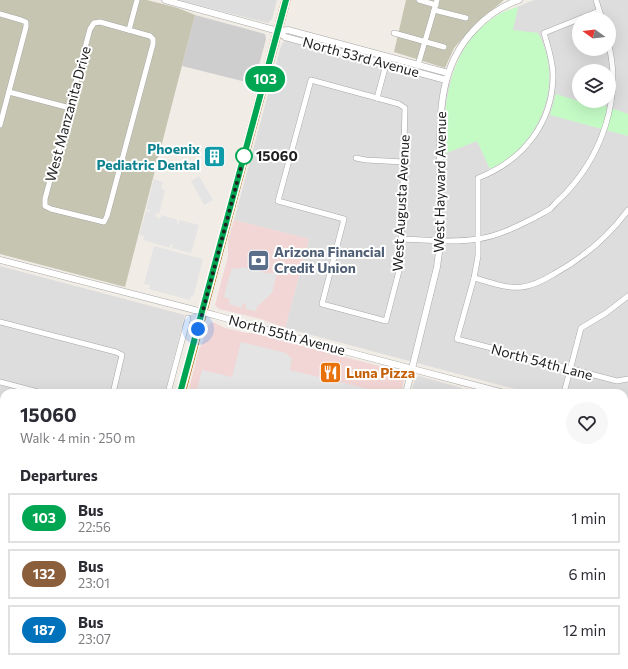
<!DOCTYPE html>
<meta charset="utf-8">
<style>
:root{--surface:#fff;--page:#f7f7f7;--text:#2b2b33;--muted:#7c7c81;--line:#e1e1e2}
body{margin:0;font-family:Commissioner,sans-serif;background:var(--page);color:var(--text);height:100vh;display:flex;flex-direction:column;font-size:15px;white-space:nowrap}
*{box-sizing:border-box;margin:0}
p{font-size:13px;color:var(--muted)}
.icon{flex:none;width:22px;height:22px;fill:none;stroke:currentColor;stroke-width:2;stroke-linecap:round;stroke-linejoin:round}
.map{position:relative;flex:1;overflow:hidden}
.sheet{position:absolute;left:0px;top:389px;width:628px;height:280px;display:flex;flex-direction:column;background:var(--surface);border-radius:12px 12px 0 0;box-shadow:0 4px 16px #0002}
.sheet>*{flex:none}
.badge{padding:0 8px;border-radius:13px;font-size:14px;line-height:26px}
.needle{width:26px;rotate:285deg}
.controls{position:absolute;left:572px;top:12px;display:grid;gap:8px}
.controls a{display:grid;place-items:center;width:44px;height:44px;border-radius:50%;background:var(--surface);box-shadow:0 4px 16px #0002;font-size:20px}
.you{position:absolute;width:20px;height:20px;margin:-10px;border:3px solid #fff;border-radius:50%;background:#1a73e8;box-shadow:0 0 0 6px #1a73e833}
.map>.badge{position:absolute;translate:-50% -50%;box-shadow:0 0 0 2px #fff}
h2{padding:0 20px;font-size:15px;line-height:36px}
.round{display:grid;place-items:center;flex:none;width:42px;height:42px;border-radius:21px;background:var(--page)}
.headline{display:flex;align-items:center;justify-content:space-between;height:68px;padding:0 20px}
h1{font-size:19px;font-weight:700;line-height:30px}
ul{padding:0;list-style:none}
li{display:flex;align-items:center;gap:12px;height:50px;margin:0 8px 6px;padding:0 12px;border:2px solid var(--line);border-radius:0px}
li div{flex:1}
li b{display:block;font-size:15px}
li em{font-style:normal}
li .badge{min-width:44px;font-weight:700;text-align:center}
.map>svg:first-child{display:block}
.residential{fill:#dedddd;fill-rule:evenodd}
.commercial{fill:#f2d6d6}
.education{fill:#fffde1}
.religious{fill:#cecece}
.construction{fill:#c6c5b1}
.park{fill:#c4fbc5}
.parking{fill:#e4e4e4}
.lines{fill:none;stroke-linecap:round;stroke-linejoin:round}
.minor-casing{stroke:#a7a7a7;stroke-width:6}
.tertiary-casing{stroke:#a7a7a7;stroke-width:7}
.primary-casing{stroke:#9c6100;stroke-width:9}
.minor{stroke:#fff;stroke-width:5}
.tertiary{stroke:#fff;stroke-width:6}
.primary{stroke:#fed09f;stroke-width:8}
.line-casing{stroke:#fff;stroke-width:9}
.line{stroke:#00a651;stroke-width:6}
.walk{stroke:#202020;stroke-width:4;stroke-dasharray:0 7.2}
.stop-dot{fill:#fff;stroke:#00a651;stroke-width:2}
.labels{text-anchor:middle;stroke-width:4;stroke-linejoin:round;paint-order:stroke}
.street-label{font-size:14px;fill:#202020;stroke:#fff}
.culture-label{font-size:14px;font-weight:bold;fill:#0d838f;stroke:#fff;text-anchor:end}
.stop-label{font-size:14px;font-weight:bold;fill:#202020;stroke:#fff;text-anchor:start}
.service-label{font-size:14px;font-weight:bold;fill:#4e5e75;stroke:#fff;text-anchor:start}
.food-label{font-size:14px;font-weight:bold;fill:#c56008;stroke:#fff;text-anchor:start}
</style>
<div class="map">
<svg width="628" height="669" viewBox="0 0 628 669">
<rect width="100%" height="100%" fill="#f1ede6"/>
<g class="residential">
<path d="M178,0H277L272,19L268,23Z"/>
<path d="M534,0H628V419L624,417V393H530L285,328L309,239L234,220L281,46L284,41L287,40L449,84L462,51L482,27L500,14ZM579,19H609V49H579ZM579,71H609V101H579Z"/>
<path d="M0,266L185,315L165,393H4V665H99L98,669H0Z"/>
<path d="M419,376L462,388L461,393H411L415,378Z"/>
<path d="M624,431L628,432V553L624,568Z"/>
<path d="M339,665H387L386,669H337Z"/>
<path d="M389,665H597L596,669H388Z"/>
</g>
<g class="commercial">
<path d="M234,220L309,239L285,328L261,319L219,309L215,305L228,256V240Z"/>
<path d="M213,322L225,328L246,333H253L402,372L405,376L401,393H188L199,349L202,344L208,325Z"/>
<path d="M117,665H328L327,669H116Z"/>
</g>
<path class="education" d="M628,553V669H596L597,665H624V568Z"/>
<path class="religious" d="M195,15L265,34L266,39L254,84L182,66Z"/>
<g class="construction">
<path d="M0,0H147L178,8L195,15L125,287L0,254Z"/>
<path d="M406,0H504L475,24L454,48L445,68L394,52Z"/>
</g>
<g class="park">
<path d="M518,7L513,30L538,33C561,75 547,126 511,156C505,161 498,165 490,169L477,141L444,154C443,103 449,44 498,15C504,11 511,9 518,7Z"/>
<path d="M556,94L579,101L599,104L628,114V136L550,115Z"/>
</g>
<g class="parking">
<path d="M199,176L213,200L204,205L191,181Z"/>
<path d="M154,179L163,182L161,189L165,190L159,214L155,213L156,217L160,219L161,215L178,220L177,224H178L180,220L199,225L191,253L172,248L173,244H171L170,248L143,240L144,236L139,235L146,211L150,212V210L146,209Z"/>
<path d="M154,246L203,259L194,295L191,296L190,300L149,289L150,285L144,284Z"/>
<path d="M243,267L265,273H277L272,293L257,307L256,311L245,309L246,304L243,303L242,308L229,304L230,299L224,297L227,284L231,285L227,283L232,268L236,269Z"/>
<path d="M241,342L286,353L292,359L290,370L385,393H196L202,370L232,377Z"/>
<path d="M163,665H229L228,669H162Z"/>
</g>
<g class="lines">
<defs>
<g id="minor">
<path d="M419,0L436,5"/>
<path d="M596,0L602,19"/>
<path d="M434,10L466,18"/>
<path d="M0,14L21,20L26,22V27L0,125"/>
<path d="M579,19L544,33C548,47 553,61 553,75C553,124 522,161 478,178V256L474,278L457,339L617,381L628,379"/>
<path d="M579,19L599,11"/>
<path d="M100,22L150,36L153,39V44L107,216L104,222L51,209L45,206V199L90,29L94,23Z"/>
<path d="M129,30L137,0"/>
<path d="M394,33L444,47"/>
<path d="M418,65L437,0"/>
<path d="M311,80L399,104L405,108L401,252L399,271L386,321L322,304L344,219L278,201Z"/>
<path d="M9,92L70,108"/>
<path d="M377,98L388,57"/>
<path d="M356,158L366,160L404,162"/>
<path d="M402,239C427,240 453,243 478,239C498,236 516,227 534,218C539,215 545,212 550,209C554,205 558,200 563,196C601,157 622,100 609,46"/>
<path d="M474,278C490,282 506,289 522,287C533,286 544,280 554,274C583,258 608,237 628,210"/>
<path d="M0,322L116,352L122,355L113,393"/>
<path d="M0,382L42,393"/>
<path d="M168,393L188,318"/>
<path d="M564,393L581,328L606,313L628,296"/>
<path d="M624,438L628,425"/>
<path d="M0,442L4,443"/>
<path d="M0,614L4,620"/>
<path d="M0,648L4,637"/>
<path d="M555,665L571,669"/>
<path d="M420,669L421,665"/>
<path d="M489,669L491,665"/>
</g>
<g id="tertiary">
<path d="M165,0L278,31L288,30L448,73"/>
<path d="M278,31L285,37L446,80"/>
<path d="M0,260L214,315L310,342L504,393"/>
<path d="M406,393L437,267L439,252C439,223 440,193 440,164C440,115 438,68 474,30C487,16 501,6 519,0"/>
<path d="M624,424L628,425"/>
<path d="M332,669L333,665"/>
</g>
<g id="primary">
<path d="M181,393L286,0"/>
<path d="M107,669L108,665"/>
</g>
</defs>
<use href="#minor" class="minor-casing"/>
<use href="#tertiary" class="tertiary-casing"/>
<use href="#primary" class="primary-casing"/>
<use href="#minor" class="minor"/>
<use href="#tertiary" class="tertiary"/>
<use href="#primary" class="primary"/>
</g>
<g class="lines">
<defs>
<path id="line" d="M180,393L286,0"/>
</defs>
<use href="#line" class="line-casing"/>
<use href="#line" class="line"/>
<path class="walk" d="M198,329L244,156"/>
</g>
<defs>
<symbol id="building-square" viewBox="-11 -11 22 22"><rect x="-9" y="-9" width="18" height="18" rx="4" fill="#0f9aa8" stroke="#fff"/><path d="M-4-6H4V6H1V3H-1V6H-4ZM-2.5-4.3h1.7v1.8h-1.7ZM.8-4.3h1.7v1.8H.8ZM-2.5-1h1.7V.8h-1.7ZM.8-1h1.7V.8H.8Z" fill="#fff"/></symbol>
<symbol id="bank-square" viewBox="-11 -11 22 22"><rect x="-9" y="-9" width="18" height="18" rx="4" fill="#5c6f8a" stroke="#fff"/><path d="M-6-4H6V4H-6ZM0-2.3a2.3 2.3 0 1 0 0 4.6a2.3 2.3 0 1 0 0-4.6Z" fill="#fff"/></symbol>
<symbol id="restaurant-square" viewBox="-11 -11 22 22"><rect x="-9" y="-9" width="18" height="18" rx="4" fill="#e8710a" stroke="#fff"/><path d="M-5-6h1v4h1v-4h1v4h1v-4h1v5L-1.5 .5V6h-2V.5L-5-1ZM5-6V6H3V1.5H1.5Q1.5-4 5-6Z" fill="#fff"/></symbol>
</defs>
<g fill-rule="evenodd">
<use href="#building-square" x="202" y="144" width="25" height="25"/>
<use href="#bank-square" x="246" y="248" width="25" height="25"/>
<use href="#restaurant-square" x="318" y="360" width="25" height="25"/>
</g>
<circle class="stop-dot" cx="244" cy="156" r="8"/>
<g class="labels">
<g class="street-label">
<text transform="translate(361 57) rotate(15)" y="5">North 53rd Avenue</text>
<text transform="translate(68 114) rotate(-75)" y="5">West Manzanita Drive</text>
<text transform="translate(440 182) rotate(-89)" y="5">West Hayward Avenue</text>
<text transform="translate(401 203) rotate(-87)" y="5">West Augusta Avenue</text>
<text transform="translate(287 335) rotate(15)" y="5">North 55th Avenue</text>
<text transform="translate(542 362) rotate(15)" y="5">North 54th Lane</text>
</g>
<g class="culture-label">
<text x="200" y="154">Phoenix<tspan x="200" dy="16">Pediatric Dental</tspan></text>
</g>
<g class="stop-label">
<text x="256" y="161">15060</text>
</g>
<g class="service-label">
<text x="274" y="257">Arizona Financial<tspan x="274" dy="16">Credit Union</tspan></text>
</g>
<g class="food-label">
<text x="346" y="378">Luna Pizza</text>
</g>
</g>
</svg>
<div class="controls">
<a><svg class="needle" viewBox="-14 -14 28 28"><path d="M0-13l5 13h-10z" fill="#e53935"/><path d="M0 13l5-13h-10z" fill="#7c7c81"/></svg></a>
<a><svg class="icon" aria-label="layers" viewBox="0 0 24 24"><path d="M12 4l9 5-9 5-9-5zM3 14l9 5 9-5"/></svg></a>
</div>
<div class="you" style="left:198px;top:329px"></div>
<b class="badge" style="left:265px;top:79px;background:#00a651;color:#fff">103</b>
<section class="sheet">
<div class="headline"><div><h1>15060</h1><p>Walk · 4 min · 250 m</p></div><a class="round"><svg class="icon" aria-label="heart" viewBox="0 0 24 24"><path d="M12 20l-8-8c-3-5 5-10 8-4 3-6 11-1 8 4z"/></svg></a></div>
<h2>Departures</h2>
<ul>
<li><span class="badge" style="background:#00a651;color:#fff">103</span><div><b>Bus</b><p>22:56</p></div><em>1 min</em></li>
<li><span class="badge" style="background:#8b5e3c;color:#fff">132</span><div><b>Bus</b><p>23:01</p></div><em>6 min</em></li>
<li><span class="badge" style="background:#0072bc;color:#fff">187</span><div><b>Bus</b><p>23:07</p></div><em>12 min</em></li>
</ul>
</section>
</div>
